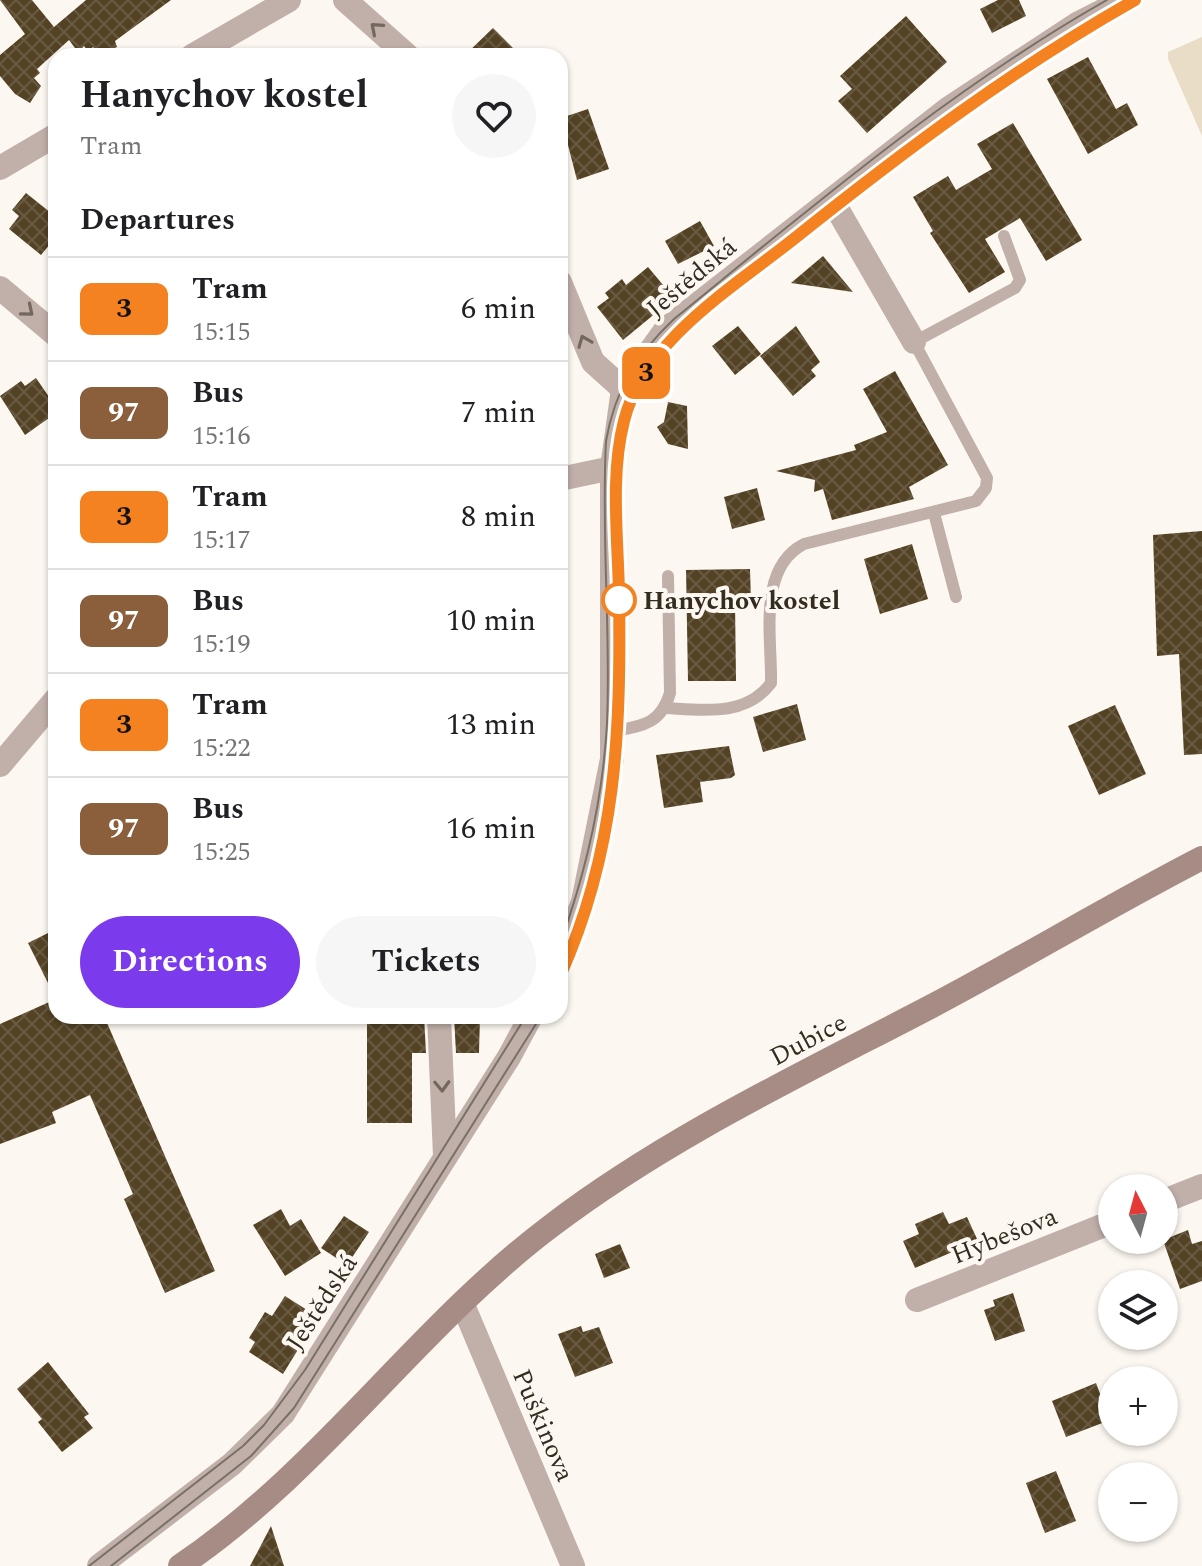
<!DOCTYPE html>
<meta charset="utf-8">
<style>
:root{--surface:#fff;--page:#f6f6f6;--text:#202124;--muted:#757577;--line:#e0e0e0;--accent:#7c3aed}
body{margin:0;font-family:Spectral,serif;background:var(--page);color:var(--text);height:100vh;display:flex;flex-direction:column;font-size:30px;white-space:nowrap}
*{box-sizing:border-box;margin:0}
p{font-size:26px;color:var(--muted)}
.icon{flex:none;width:44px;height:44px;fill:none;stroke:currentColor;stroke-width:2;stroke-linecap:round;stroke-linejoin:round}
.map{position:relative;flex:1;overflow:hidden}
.panel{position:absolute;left:48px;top:48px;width:520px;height:976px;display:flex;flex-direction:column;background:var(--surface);border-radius:24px;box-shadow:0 2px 6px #0004}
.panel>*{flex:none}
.badge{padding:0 16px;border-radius:12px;font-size:28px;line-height:52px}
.needle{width:52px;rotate:354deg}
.tools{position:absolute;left:1098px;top:1174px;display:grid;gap:16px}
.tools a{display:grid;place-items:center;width:80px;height:80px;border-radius:50%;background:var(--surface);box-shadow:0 2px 6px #0004;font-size:40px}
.map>.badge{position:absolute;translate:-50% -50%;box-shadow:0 0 0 4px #fff}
h2{padding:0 32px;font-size:30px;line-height:72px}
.round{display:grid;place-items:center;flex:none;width:84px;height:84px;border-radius:42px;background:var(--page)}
.headline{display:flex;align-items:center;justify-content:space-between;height:136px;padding:0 32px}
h1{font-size:38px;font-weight:700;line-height:60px}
.primary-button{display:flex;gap:16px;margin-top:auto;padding:16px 32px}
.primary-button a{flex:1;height:92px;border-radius:48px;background:var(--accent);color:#fff;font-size:32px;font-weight:700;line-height:92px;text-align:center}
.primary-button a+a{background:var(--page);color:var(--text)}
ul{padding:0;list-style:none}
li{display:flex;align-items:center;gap:24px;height:104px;padding:0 32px;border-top:2px solid var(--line)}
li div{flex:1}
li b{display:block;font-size:30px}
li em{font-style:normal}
li .badge{min-width:88px;font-weight:700;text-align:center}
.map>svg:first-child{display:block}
.pitch{fill:#e9ddc7}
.building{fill:url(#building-cross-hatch)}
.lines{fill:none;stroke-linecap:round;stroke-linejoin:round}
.lane{stroke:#c1afaa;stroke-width:12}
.street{stroke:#c1afaa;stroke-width:24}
.secondary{stroke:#a68c84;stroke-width:24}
.tram{stroke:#787166;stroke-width:2}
.oneway{stroke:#73675e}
.line-casing{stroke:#fff;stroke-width:18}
.line{stroke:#f58220;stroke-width:12}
.stop-dot{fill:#fff;stroke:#f58220;stroke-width:4}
.labels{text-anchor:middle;stroke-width:8;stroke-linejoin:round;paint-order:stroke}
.street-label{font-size:26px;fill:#342c1f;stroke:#fcf8f1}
.stop-label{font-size:26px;font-weight:bold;fill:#342c1f;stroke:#fcf8f1;text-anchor:start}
</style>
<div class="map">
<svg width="1202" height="1566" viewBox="0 0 1202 1566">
<defs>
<pattern id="building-cross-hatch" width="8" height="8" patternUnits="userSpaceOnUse" patternTransform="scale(2)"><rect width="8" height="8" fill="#534224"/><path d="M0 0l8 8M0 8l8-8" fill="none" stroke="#695b42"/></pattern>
</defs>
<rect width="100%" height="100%" fill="#fcf8f1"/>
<path class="pitch" d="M1202,37V136L1168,59V52Z"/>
<g class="building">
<path d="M0,0H32L54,27L86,0H171L115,41L117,47L99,54L93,47L88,51L84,46L78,52L69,40L37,69L40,73L34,78L41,86L30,103L15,94L0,76V55L25,34Z"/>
<path d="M998,0H1019L1026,16L992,33L980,9Z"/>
<path d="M906,16L947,62L867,133L838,101L852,89L840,76Z"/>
<path d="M493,28L521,56H464Z"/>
<path d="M1088,57L1116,109L1127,103L1138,125L1088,154L1047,79Z"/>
<path d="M588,109L609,169L577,180L561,118Z"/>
<path d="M1013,123L1082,240L1046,261L1020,218L985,239L1005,272L969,293L930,233L933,231L913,197L948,176L956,190L992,169L977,144Z"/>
<path d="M26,193L56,217V237L41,255L9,229L19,216L12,210Z"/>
<path d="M700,221L714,246L678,264L665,241Z"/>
<path d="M823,256L853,292L791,283Z"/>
<path d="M648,267L674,298L623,340L597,307L609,298L605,293L622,279L626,285Z"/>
<path d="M738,326L761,354L735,375L712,346Z"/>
<path d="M796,326L820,362L811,370L816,376L793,396L760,356Z"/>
<path d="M895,371L948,465L909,487L914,499L832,520L823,489L814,492L815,480L776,471L856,450L854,445L887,432L863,389Z"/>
<path d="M36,378L56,407V413L25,435L0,396L21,381L25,386Z"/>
<path d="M668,402L687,406L688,449L668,444L657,427L664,422Z"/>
<path d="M757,488L765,520L732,529L724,497Z"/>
<path d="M1202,531V754L1184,755L1179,654L1157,656L1153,535Z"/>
<path d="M912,544L928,599L880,614L864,559Z"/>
<path d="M750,569L751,602H735L736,681H688L686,570Z"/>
<path d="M797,704L806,740L763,752L753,717Z"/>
<path d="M1115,705L1146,774L1099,795L1068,726Z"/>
<path d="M729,746L735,775L731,778L700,782L703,802L664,808L656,755Z"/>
<path d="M56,929V1016H104L215,1271L165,1293L124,1199L133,1194L90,1095L52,1112L56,1123L0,1144V1024L56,999L28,943Z"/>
<path d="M367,1016H424L426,1053H412V1123H367Z"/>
<path d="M454,1016H480L479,1053H456Z"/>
<path d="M281,1209L290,1226L301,1219L321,1253L285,1276L253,1225Z"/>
<path d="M943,1212L949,1224L967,1217L978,1241L915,1268L903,1241L919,1234L915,1224Z"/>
<path d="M344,1216L369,1232L347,1265L321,1248Z"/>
<path d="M1188,1230L1192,1244L1202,1241V1281L1180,1289L1163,1240Z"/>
<path d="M620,1244L630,1268L604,1278L595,1254Z"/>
<path d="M1013,1293L1025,1331L995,1341L984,1310L995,1306L993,1300Z"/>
<path d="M285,1296L318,1317L283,1374L249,1352L255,1342L249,1338L265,1312L272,1316Z"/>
<path d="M581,1326L583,1332L599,1327L613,1363L575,1377L558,1334Z"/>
<path d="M48,1362L89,1414L84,1417L93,1428L62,1452L38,1422L42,1419L17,1389Z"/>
<path d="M1096,1383L1110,1420L1066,1437L1052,1401Z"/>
<path d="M1056,1471L1076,1521L1045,1533L1026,1483Z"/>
<path d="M271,1526L284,1566H250Z"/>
</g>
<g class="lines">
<g class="lane">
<path d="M934,513L956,597"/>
<path d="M666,708C703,710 746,717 771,683C772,638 757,568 804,544L976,501L986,488L987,478L914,342L1015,288L1020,280L1004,236"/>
<path d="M614,731C642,726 661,724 670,693L668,576"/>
</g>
<g class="street">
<path d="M345,0L408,56"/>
<path d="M192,56L289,0"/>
<path d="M0,168L56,135"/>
<path d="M832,200L914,342"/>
<path d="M560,282L593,362L623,389"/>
<path d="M0,288L56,335"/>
<path d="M560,479L612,468"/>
<path d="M0,765L56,699"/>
<path d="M560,959L583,902L612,759V468L623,389L666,329L949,108L1077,24L1124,0"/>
<path d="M439,1016L445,1156"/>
<path d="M1164,1201L1202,1186"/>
<path d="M917,1300L1112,1222"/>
<path d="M463,1305L573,1566"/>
<path d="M99,1566L232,1464L283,1414L509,1057L531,1016"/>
</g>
<path class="secondary" d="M180,1566C321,1471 418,1326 551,1226C668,1137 802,1074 932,1006C1023,958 1111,905 1202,858"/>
<g class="tram">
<path d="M560,944C586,872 603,799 607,723C611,629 601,535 606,441C615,390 636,355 674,319C813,206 950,89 1107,0"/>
<path d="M560,976C617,850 621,730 619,594C618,538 610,475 624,420C643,341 731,290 790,242C901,153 1011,70 1135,0"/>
<path d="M89,1566L243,1446L264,1425L305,1370L526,1016"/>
<path d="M111,1566L251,1456L294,1408L541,1016"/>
</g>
</g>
<defs><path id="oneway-chevron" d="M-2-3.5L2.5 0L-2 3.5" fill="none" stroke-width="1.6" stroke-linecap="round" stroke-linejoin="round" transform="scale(2)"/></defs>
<g class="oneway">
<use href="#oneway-chevron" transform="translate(376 28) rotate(-139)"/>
<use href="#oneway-chevron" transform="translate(28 311) rotate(40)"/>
<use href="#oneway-chevron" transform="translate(584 341) rotate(-112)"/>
<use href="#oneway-chevron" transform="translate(442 1086) rotate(88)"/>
</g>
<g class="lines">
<defs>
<path id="line" d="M560,976C617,850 621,730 619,594C618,538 610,475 624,421C644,340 734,287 795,238C904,151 1013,69 1135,0"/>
</defs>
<use href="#line" class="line-casing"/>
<use href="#line" class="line"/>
</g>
<circle class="stop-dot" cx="619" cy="600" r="16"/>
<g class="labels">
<g class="street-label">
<text transform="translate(691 277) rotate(-40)" y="9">Ještědská</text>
<text transform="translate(808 1039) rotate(-28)" y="9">Dubice</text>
<text transform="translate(1004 1235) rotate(-22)" y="9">Hybešova</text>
<text transform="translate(321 1302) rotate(-57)" y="9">Ještědská</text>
<text transform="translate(544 1425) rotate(67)" y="9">Puškinova</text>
</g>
<g class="stop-label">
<text x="643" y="609">Hanychov kostel</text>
</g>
</g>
</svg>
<div class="tools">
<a><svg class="needle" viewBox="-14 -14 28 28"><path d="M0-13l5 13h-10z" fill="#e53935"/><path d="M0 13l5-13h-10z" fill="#757577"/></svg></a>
<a><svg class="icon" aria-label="layers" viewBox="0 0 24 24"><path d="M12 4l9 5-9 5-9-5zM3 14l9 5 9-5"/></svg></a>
<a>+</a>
<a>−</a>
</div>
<b class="badge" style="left:646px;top:373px;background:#f58220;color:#111">3</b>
<section class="panel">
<div class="headline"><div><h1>Hanychov kostel</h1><p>Tram</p></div><a class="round"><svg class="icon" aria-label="heart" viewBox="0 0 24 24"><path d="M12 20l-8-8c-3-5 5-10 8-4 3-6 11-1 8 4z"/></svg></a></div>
<h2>Departures</h2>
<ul>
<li><span class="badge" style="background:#f58220;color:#111">3</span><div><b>Tram</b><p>15:15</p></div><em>6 min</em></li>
<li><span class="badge" style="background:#8b5e3c;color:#fff">97</span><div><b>Bus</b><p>15:16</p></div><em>7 min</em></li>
<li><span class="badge" style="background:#f58220;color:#111">3</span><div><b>Tram</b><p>15:17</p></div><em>8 min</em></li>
<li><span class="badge" style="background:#8b5e3c;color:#fff">97</span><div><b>Bus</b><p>15:19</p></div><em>10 min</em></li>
<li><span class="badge" style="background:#f58220;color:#111">3</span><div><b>Tram</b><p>15:22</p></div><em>13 min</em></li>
<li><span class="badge" style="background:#8b5e3c;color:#fff">97</span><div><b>Bus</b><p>15:25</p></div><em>16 min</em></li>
</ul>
<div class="primary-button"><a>Directions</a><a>Tickets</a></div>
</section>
</div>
